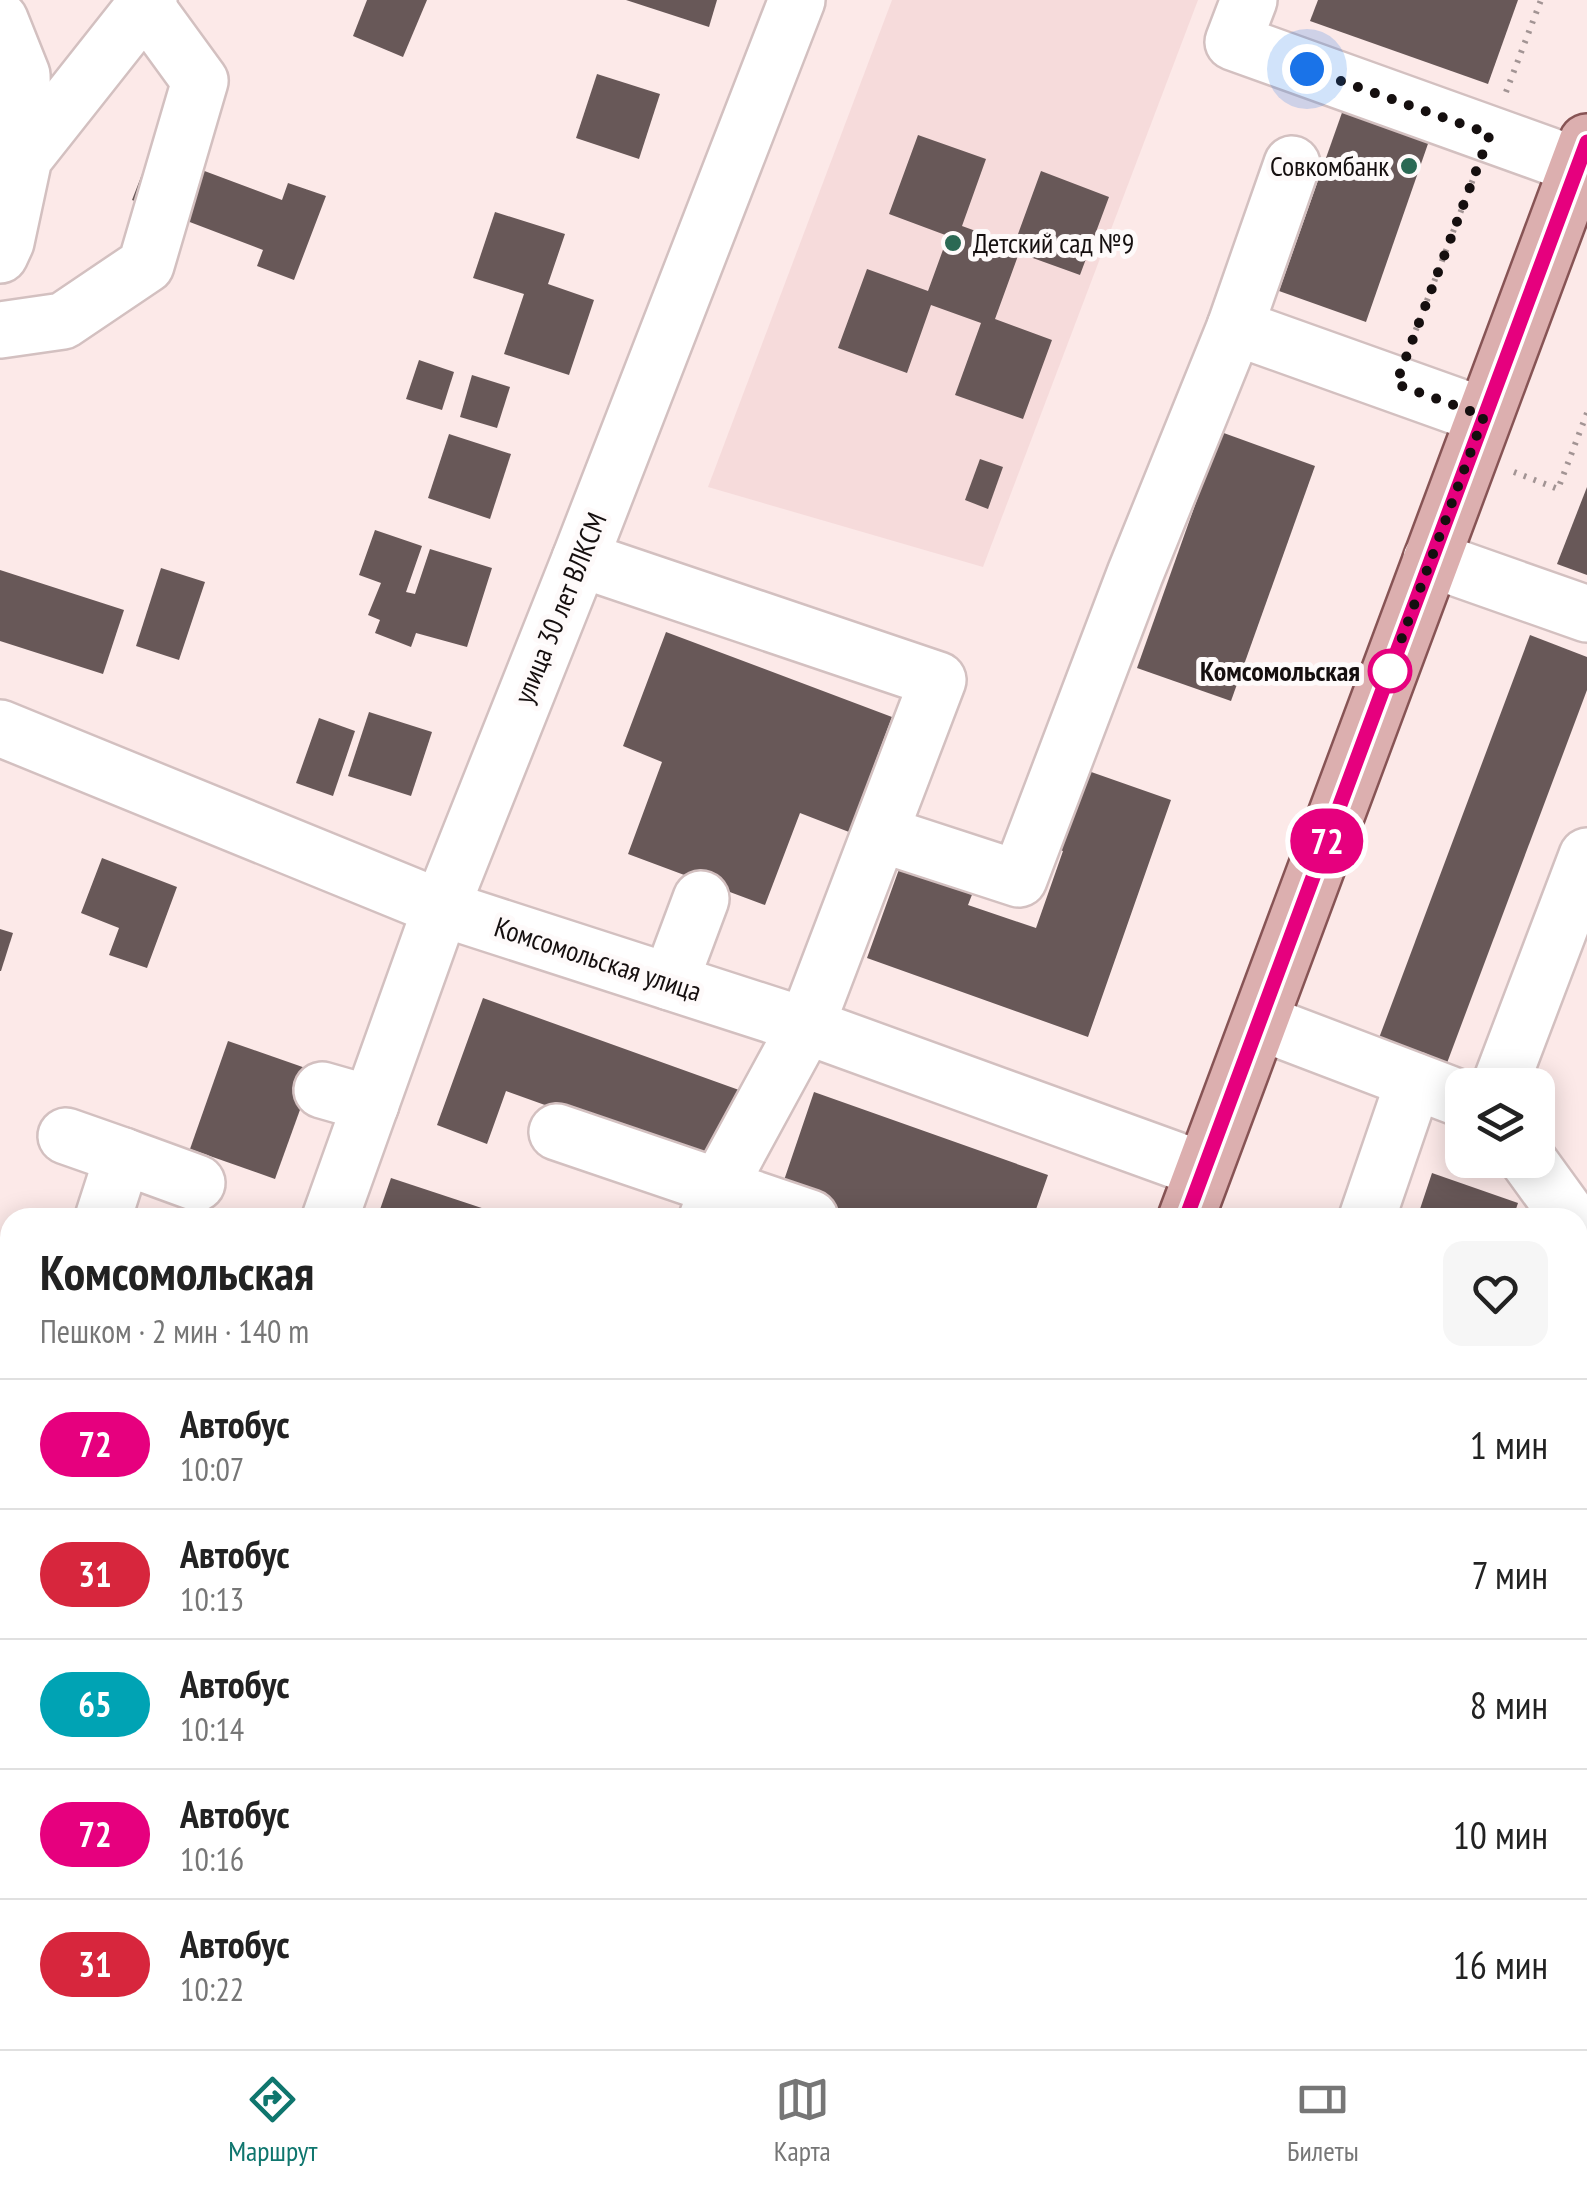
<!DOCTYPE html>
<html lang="ru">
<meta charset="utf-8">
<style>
:root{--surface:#fff;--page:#f6f6f6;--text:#222;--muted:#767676;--line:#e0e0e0;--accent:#0f766e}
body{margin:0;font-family:"PT Sans Narrow",sans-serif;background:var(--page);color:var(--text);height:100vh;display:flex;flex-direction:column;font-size:38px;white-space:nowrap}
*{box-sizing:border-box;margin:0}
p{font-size:32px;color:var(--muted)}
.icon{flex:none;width:55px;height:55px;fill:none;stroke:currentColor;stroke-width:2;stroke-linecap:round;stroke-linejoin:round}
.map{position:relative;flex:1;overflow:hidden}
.sheet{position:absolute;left:0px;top:1208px;width:1588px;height:842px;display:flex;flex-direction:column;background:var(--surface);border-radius:30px 30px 0 0;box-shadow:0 5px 25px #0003}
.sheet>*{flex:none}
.badge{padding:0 20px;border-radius:32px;font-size:35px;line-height:65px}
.fabs{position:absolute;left:1445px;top:1068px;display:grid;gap:20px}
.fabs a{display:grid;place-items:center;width:110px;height:110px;border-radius:20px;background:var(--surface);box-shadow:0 5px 25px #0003;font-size:50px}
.you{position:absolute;width:50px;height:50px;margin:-25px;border:8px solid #fff;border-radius:50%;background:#1a73e8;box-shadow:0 0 0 15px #1a73e833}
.map>.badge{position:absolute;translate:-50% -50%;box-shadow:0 0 0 5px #fff}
.round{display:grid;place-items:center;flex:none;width:105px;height:105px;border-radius:20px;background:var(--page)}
.headline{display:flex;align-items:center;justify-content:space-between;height:170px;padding:0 40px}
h1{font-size:48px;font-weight:800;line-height:75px}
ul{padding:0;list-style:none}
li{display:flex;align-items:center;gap:30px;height:130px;padding:0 40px;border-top:2px solid var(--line)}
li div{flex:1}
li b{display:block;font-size:38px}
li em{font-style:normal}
li .badge{min-width:110px;font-weight:700;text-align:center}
.tabs{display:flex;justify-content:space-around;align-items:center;height:140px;border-top:2px solid var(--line);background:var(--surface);font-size:28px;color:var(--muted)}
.tabs a{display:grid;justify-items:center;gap:5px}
.tabs .selected{color:var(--accent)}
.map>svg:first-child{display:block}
.built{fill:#f6dbdb}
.building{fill:#685858}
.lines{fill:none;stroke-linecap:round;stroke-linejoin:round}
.minor-casing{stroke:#d3c0c0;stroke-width:60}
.major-casing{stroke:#875455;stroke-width:60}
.path{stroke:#a29494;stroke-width:6;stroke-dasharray:2.5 8;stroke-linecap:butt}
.minor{stroke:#fff;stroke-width:55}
.major{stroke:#dcafaf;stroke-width:55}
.line-casing{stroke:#fff;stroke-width:22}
.line{stroke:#e6007e;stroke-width:15}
.walk{stroke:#150f0f;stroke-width:10;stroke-dasharray:0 18}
.poi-dot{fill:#2b6954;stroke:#fefafa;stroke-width:4}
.stop-dot{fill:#fff;stroke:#e6007e;stroke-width:5}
.labels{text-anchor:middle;stroke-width:10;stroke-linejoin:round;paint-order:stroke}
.poi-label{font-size:28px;fill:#150f0f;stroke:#fefafa;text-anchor:end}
.street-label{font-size:28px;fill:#150f0f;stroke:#fefafa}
.stop-label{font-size:28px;font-weight:bold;fill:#150f0f;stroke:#fefafa;text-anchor:end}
</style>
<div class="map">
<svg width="1587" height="2049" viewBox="0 0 1587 2049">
<rect width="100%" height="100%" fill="#fce9e8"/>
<path class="built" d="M892,0H1198L983,567L708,487Z"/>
<g class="building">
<path d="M367,0H427L403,57L353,36Z"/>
<path d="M626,0H717L709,27Z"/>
<path d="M1318,0H1518L1488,84L1310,21Z"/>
<path d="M597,74L660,94L639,159L576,138Z"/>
<path d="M1344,107L1430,138L1366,322L1279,291Z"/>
<path d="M918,135L986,159L962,226L1014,245L1041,171L1109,197L1080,275L1019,253L995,319L1052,340L1023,419L955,395L981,323L931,305L907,373L838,348L867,269L928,291L948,236L889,214Z"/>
<path d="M151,151L282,200L288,183L326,196L294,280L257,266L263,250L132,200Z"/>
<path d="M495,212L565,234L548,284L594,300L569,375L504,354L524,294L473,278Z"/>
<path d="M419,360L454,372L442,410L406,399Z"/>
<path d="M472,375L510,387L497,428L460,417Z"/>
<path d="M1221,432L1315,466L1231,701L1137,668Z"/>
<path d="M449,434L511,454L490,519L428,498Z"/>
<path d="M980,459L1003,467L988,509L965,500Z"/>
<path d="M1587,487V575L1557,564Z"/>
<path d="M375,530L422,546L406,592L415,594L430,549L492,568L467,647L416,633L411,647L375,633L380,620L368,615L381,583L359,575Z"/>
<path d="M161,568L205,582L179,660L136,646Z"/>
<path d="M0,570L124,610L103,674L0,641Z"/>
<path d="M666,632L892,717L849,832L800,813L765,905L628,854L662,762L623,746Z"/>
<path d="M1530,635L1587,657V690L1447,1063L1379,1038Z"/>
<path d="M369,712L432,732L411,796L348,776Z"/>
<path d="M319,718L355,731L333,796L296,783Z"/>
<path d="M1077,767L1171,800L1088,1037L867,958L902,861L975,887L968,905L1036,928L1063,851L1049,846Z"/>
<path d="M102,858L177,887L147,968L109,955L119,928L81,913Z"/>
<path d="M0,929L13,933L1,971H0Z"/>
<path d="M483,998L739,1090L712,1165L506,1091L487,1144L437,1125Z"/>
<path d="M228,1041L314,1071L275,1179L190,1149Z"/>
<path d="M814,1092L1048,1175L1033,1218H883L866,1212L864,1218H843L779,1195Z"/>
<path d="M1432,1173L1518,1203L1513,1218H1417Z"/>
<path d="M391,1178L509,1217V1218H377Z"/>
<path d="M1578,1414L1587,1418V1554L1578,1550Z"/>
<path d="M9,1597L10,1840L1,1867L0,1625Z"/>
<path d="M1578,1891L1587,1894V1983L1578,1979Z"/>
<path d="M108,2040H259L282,2049H105Z"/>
<path d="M611,2040H702L716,2045L714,2049H608Z"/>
<path d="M1154,2040H1237L1234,2049H1151Z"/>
</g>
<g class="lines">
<defs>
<g id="minor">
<path d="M1249,0L1233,42L1578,166"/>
<path d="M0,20L22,75L24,158"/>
<path d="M0,255L6,242L24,158L149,0"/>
<path d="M1235,327L1292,164"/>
<path d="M0,330L63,321L146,265L200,81L144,4"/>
<path d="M580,559L938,680L806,1026L718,1188L707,1218"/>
<path d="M1431,559L1587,614"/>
<path d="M0,728L441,908L806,1026L1203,1170"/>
<path d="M881,834L1019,879L1135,574L1235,327L1484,416"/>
<path d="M670,982L701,899"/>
<path d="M1260,1022L1462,1099"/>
<path d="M1500,1085L1587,856"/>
<path d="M322,1090L371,1104"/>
<path d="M557,1132L810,1218"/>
<path d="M66,1136L123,1156"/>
<path d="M1528,1160L1570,1218"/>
<path d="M103,1218L123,1156L197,1183"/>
<path d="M330,1218L441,908L580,559L797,0"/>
<path d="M1367,1218L1414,1081"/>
<path d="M0,1410L10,1412"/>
<path d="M0,1516L10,1488"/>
<path d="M521,2040L525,2049"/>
<path d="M1420,2040L1444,2049"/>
<path d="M5,2049L10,2035"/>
<path d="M392,2049L395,2040"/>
<path d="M436,2049L439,2040"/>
<path d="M1059,2049L1062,2040"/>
<path d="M1256,2049L1259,2040"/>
</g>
<g id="major">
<path d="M1186,1218L1587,142"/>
<path d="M872,2049L876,2040"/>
</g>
</defs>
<use href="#minor" class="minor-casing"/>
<use href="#major" class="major-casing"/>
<g class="path">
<path d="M1506,92L1541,0"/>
<path d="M1412,340L1475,174"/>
<path d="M1514,472L1558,489L1587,413"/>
</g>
<use href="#minor" class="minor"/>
<use href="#major" class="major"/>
</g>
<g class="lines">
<defs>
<path id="line" d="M1186,1218L1587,142"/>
</defs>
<use href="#line" class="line-casing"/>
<use href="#line" class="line"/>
<path class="walk" d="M1307,69L1490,134L1396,384L1484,416L1389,673L1390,671"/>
</g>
<g class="poi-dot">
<circle cx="1409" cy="166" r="10"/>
<circle cx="953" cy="243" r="10"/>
</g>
<circle class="stop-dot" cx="1390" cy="671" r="20"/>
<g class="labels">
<g class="poi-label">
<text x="1389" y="176">Совкомбанк</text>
<text x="973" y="253" text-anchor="start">Детский сад №9</text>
</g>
<g class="street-label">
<text transform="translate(560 608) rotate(-68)" y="10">улица 30 лет ВЛКСМ</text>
<text transform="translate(598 959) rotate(18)" y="10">Комсомольская улица</text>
</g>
<g class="stop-label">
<text x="1360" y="681">Комсомольская</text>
</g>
</g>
</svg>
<div class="fabs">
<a><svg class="icon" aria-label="layers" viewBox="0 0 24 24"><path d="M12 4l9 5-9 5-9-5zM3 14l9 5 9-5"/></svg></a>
</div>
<div class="you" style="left:1307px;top:69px"></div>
<b class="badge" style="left:1327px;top:841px;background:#e6007e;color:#fff">72</b>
<section class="sheet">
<div class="headline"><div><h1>Комсомольская</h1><p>Пешком · 2 мин · 140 m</p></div><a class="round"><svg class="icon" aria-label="heart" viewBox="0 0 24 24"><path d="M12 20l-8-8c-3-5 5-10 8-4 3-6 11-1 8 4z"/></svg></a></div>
<ul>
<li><span class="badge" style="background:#e6007e;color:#fff">72</span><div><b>Автобус</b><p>10:07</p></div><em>1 мин</em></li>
<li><span class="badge" style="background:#d7263d;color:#fff">31</span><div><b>Автобус</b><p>10:13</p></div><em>7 мин</em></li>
<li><span class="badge" style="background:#00a3b4;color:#fff">65</span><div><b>Автобус</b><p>10:14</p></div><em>8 мин</em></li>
<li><span class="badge" style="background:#e6007e;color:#fff">72</span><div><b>Автобус</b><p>10:16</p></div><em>10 мин</em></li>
<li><span class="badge" style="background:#d7263d;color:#fff">31</span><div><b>Автобус</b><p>10:22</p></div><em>16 мин</em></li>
</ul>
</section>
</div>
<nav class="tabs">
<a class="selected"><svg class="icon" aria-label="directions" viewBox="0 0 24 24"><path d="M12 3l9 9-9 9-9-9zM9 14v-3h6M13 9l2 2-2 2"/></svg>Маршрут</a>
<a><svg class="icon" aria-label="map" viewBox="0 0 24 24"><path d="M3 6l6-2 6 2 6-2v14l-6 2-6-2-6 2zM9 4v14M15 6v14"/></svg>Карта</a>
<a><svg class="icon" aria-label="tickets" viewBox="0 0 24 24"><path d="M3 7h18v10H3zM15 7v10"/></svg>Билеты</a>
</nav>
